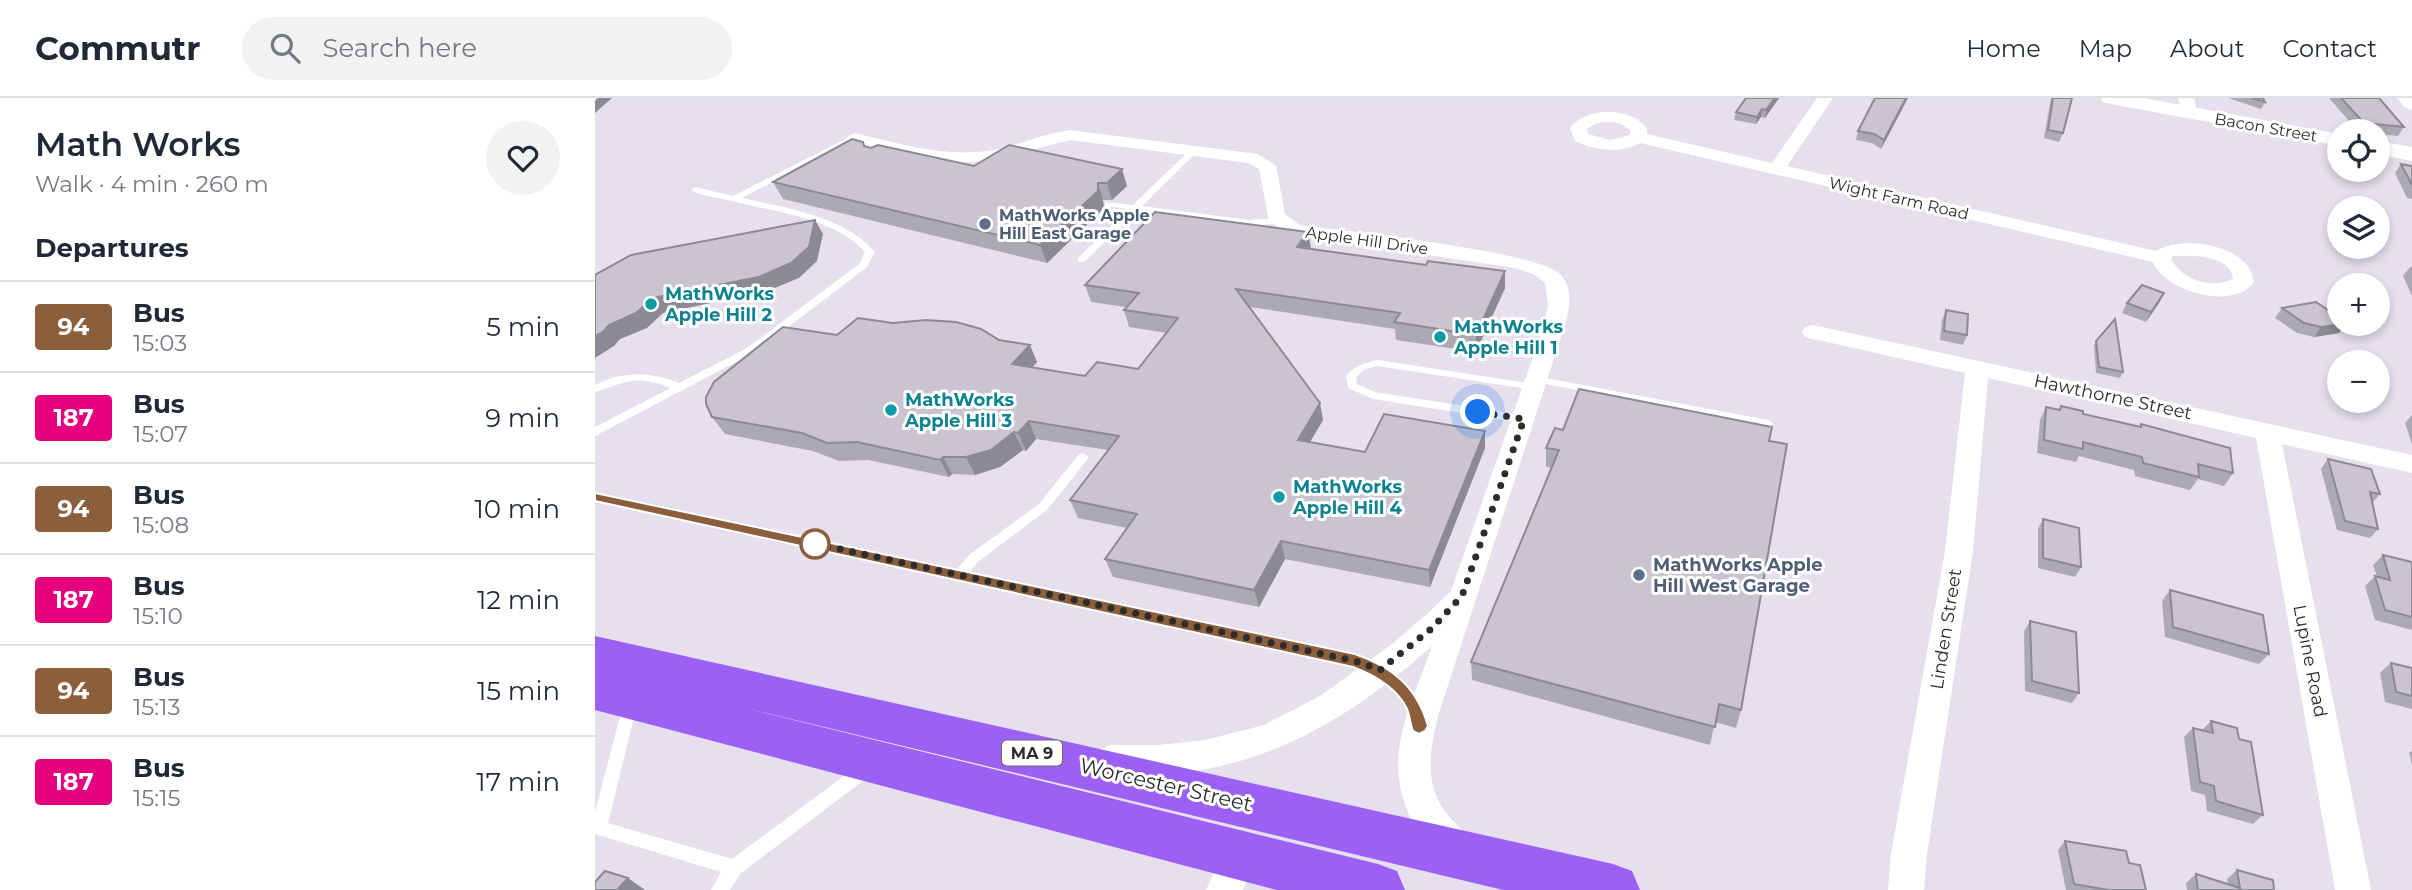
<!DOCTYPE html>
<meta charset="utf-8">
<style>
:root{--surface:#fff;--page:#f2f2f3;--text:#1f2937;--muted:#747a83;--line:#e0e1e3}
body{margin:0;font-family:Montserrat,sans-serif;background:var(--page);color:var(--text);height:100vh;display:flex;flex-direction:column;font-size:26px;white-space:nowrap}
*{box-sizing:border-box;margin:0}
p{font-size:23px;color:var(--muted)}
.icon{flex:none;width:38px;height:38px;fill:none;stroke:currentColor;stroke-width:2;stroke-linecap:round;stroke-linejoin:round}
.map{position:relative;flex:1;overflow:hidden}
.sheet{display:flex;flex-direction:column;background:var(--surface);width:595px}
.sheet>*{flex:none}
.badge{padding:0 14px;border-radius:5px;font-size:24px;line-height:46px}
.buttons{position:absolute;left:1732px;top:21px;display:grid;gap:14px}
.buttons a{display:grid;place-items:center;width:63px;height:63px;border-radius:50%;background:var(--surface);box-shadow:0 4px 10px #0003;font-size:35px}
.you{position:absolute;width:35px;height:35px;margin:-18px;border:5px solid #fff;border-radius:50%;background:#1a73e8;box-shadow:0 0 0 10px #1a73e833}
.map>.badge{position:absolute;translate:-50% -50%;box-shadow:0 0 0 4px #fff}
h2{padding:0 35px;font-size:26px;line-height:63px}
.round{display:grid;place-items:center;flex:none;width:74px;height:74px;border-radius:37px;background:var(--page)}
.summary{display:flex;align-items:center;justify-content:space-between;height:119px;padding:0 35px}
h1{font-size:33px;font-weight:600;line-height:52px}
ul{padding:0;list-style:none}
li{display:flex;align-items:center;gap:21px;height:91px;padding:0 35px;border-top:2px solid var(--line)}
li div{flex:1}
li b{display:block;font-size:26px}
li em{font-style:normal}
li .badge{min-width:77px;font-weight:700;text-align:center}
header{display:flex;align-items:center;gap:42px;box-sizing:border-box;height:98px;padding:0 35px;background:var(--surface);border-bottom:2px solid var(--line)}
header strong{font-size:33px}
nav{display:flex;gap:38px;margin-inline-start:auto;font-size:24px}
.search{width:490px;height:63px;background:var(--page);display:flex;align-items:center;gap:18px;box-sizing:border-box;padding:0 24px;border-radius:38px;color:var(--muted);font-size:26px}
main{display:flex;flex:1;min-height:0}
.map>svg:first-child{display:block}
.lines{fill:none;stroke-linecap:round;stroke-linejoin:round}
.service{fill:#fff;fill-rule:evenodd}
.minor{fill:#fff;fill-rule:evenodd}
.tertiary{fill:#fff;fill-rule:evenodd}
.trunk{fill:#9c60f5;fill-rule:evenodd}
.wall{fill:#ada9b3}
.shaded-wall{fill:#8d8992}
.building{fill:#c9c4d0;stroke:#8d8992;stroke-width:2}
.line{fill:#8b5e3c;stroke:#fff;stroke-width:2}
.walk{stroke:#2c2c2c;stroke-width:7;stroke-dasharray:0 12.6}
.service-dot{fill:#5c6f8a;stroke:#fff;stroke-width:2.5}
.culture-dot{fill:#0f9aa8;stroke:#fff;stroke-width:2.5}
.stop-dot{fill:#fff;stroke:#8b5e3c;stroke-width:3.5}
.labels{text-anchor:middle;stroke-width:6;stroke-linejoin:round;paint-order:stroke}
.far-street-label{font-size:16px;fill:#2c2c2c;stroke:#fff}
.far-service-label{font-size:16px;font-weight:bold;fill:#4e5e75;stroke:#fff;text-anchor:start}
.shield{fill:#fff;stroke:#6b6b6b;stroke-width:2}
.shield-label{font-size:16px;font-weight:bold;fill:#2c2c2c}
.culture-label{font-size:18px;font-weight:bold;fill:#0d838f;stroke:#fff;text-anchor:start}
.street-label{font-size:18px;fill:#2c2c2c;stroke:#fff}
.service-label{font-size:18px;font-weight:bold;fill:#4e5e75;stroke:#fff;text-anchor:start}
.near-street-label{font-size:21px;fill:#2c2c2c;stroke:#fff}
</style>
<header>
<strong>Commutr</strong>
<div class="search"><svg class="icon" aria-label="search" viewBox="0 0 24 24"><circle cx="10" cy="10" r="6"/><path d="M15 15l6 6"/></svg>Search here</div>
<nav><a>Home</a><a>Map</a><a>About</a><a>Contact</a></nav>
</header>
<main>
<section class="sheet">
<div class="summary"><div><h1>Math Works</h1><p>Walk · 4 min · 260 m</p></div><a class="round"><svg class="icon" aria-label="heart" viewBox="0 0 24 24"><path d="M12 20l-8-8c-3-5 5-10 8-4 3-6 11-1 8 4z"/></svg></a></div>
<h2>Departures</h2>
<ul>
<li><span class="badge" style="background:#8b5e3c;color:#fff">94</span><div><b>Bus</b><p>15:03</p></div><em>5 min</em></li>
<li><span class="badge" style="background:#e6007e;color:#fff">187</span><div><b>Bus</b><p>15:07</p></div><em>9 min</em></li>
<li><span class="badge" style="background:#8b5e3c;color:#fff">94</span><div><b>Bus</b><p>15:08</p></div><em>10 min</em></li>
<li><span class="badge" style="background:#e6007e;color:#fff">187</span><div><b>Bus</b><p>15:10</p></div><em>12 min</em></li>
<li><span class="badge" style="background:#8b5e3c;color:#fff">94</span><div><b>Bus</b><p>15:13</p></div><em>15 min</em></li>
<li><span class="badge" style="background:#e6007e;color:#fff">187</span><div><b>Bus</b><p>15:15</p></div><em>17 min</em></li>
</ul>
</section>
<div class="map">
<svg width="1817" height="792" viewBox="0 0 1817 792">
<rect width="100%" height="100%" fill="#e5dfee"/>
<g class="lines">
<g class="service">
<path d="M256,38L263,40L147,100C191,110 249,118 280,154L271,170L160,254L0,338V329L76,290C40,276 32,284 0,294V287C28,272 56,274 84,285L152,250L264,166L270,154C236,118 178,114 133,102C121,99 106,98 96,92L100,89L138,98Z"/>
<path d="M597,50L604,52L547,108L654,122L684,120L688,123L687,125L654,128L542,113L489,164H483V160L533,111L510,108V104L538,107Z"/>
<path d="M783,262L939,286L944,289L939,292L783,268L770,271L761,279L762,286L780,294L933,318L935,321L933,324L929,325L778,301L753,290L751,278C760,267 769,265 783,262Z"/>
<path d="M940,278L1173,322L1179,326L1173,330L936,283L935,281L936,279Z"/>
<path d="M488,355L494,359L492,362L452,412L384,463L374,475L760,557C794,569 817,583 829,618L827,623L822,624L817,623C802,591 791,581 758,569L0,404V396L361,472L374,457L444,406L484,356Z"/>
<path d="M35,601L40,603L42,607L13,725L137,761L265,666L271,664L277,666L279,671L277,676L145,776L135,792H116L126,774L0,736V714L28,607L30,603Z"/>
</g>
<g class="minor">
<path d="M1222,0H1238L1192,68L1561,153C1588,136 1655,147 1659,184C1639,213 1570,194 1558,164L1045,45C1024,56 1001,53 980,43L975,30C992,8 1035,9 1052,30V36L1177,65ZM1013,24L1024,25L1035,32V37L1015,42L993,36L992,31L1002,25ZM1579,158C1597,157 1636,157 1638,181C1617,191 1585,182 1576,160Z"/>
<path d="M1583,0H1599L1602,15L1600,18H1588Z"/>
<path d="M1802,0H1817V12L1811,10Z"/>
<path d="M475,32L663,56L681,68L690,116L705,127C747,133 946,153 966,177C980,193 974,214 968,233L844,615C835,649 828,687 852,716C862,729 874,735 881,750L876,762L863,767C842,759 828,743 817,723C785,660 816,609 837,548C761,616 677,668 574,676C551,677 526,680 505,673L500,662L505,651L517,647H563L610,642L669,627L725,598L797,546L832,516L856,493L947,233L953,208L950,185L938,176L920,170L693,136L674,123L664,71L653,65L475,42L392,63L358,65L325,60L253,44L251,40L259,35C302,45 347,59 392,53C420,49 446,36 475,32Z"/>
<path d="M1218,227L1817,357V375L1687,346L1776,792H1740L1661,340L1393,280L1378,453L1332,756L1329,792H1293L1296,756L1350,453L1370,275L1210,239L1207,234L1210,229Z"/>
<path d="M645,740L658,745L663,757L648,792H611L632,745Z"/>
</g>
<g class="tertiary">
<path d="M1505,0H1548L1745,36V48L1515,6L1508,4Z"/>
<path d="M1783,43L1817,49V63L1783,56Z"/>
</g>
<path class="trunk" d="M0,538L1018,766L1037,773L1045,792H908L150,610L783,766L802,773L810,792H682L0,612Z"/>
</g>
<g class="wall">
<path d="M1151,0H1184L1170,20L1166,19L1161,26L1139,22L1141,14Z"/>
<path d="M1280,0H1313L1286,51L1277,45L1261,42L1263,33Z"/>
<path d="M1456,0H1477L1468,35L1464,44L1449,40Z"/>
<path d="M1633,0H1668L1670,4L1666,11Z"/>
<path d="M1734,0H1784L1809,29L1803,38L1783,36V33H1763Z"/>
<path d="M268,44L270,48L276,50L379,68L532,88L517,102H508L509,110L452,165L188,101L178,84Z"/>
<path d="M1806,66L1817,68V101L1812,100L1800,75Z"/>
<path d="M716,151L910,190L881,254L801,242L800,231L655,209L728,322L715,344L770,354L890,333V350L835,489L690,461L664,509L518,479L510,461L532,430L483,420L475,402L513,352L441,341L431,353L428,352L405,369L380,377L357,376L354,379L273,362L244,363L218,353L130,336L117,319L442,264L437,269L490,278L543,271L572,235L534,229L529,212L531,209L496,204L490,187Z"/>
<path d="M1815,169H1817V198L1808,178Z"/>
<path d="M1569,195L1564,205L1551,224L1527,215L1532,205Z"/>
<path d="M1687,210L1745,226H1751L1744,235L1719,239L1702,235L1680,220Z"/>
<path d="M1351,212L1372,237L1368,247L1345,242L1347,222Z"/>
<path d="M1501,243L1528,274L1525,280L1501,275L1499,248Z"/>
<path d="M1466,308L1488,316L1544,329L1546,326L1638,375L1629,388L1603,381L1595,392L1540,378L1539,372L1484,358L1481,364L1442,355L1445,322L1451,309L1464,312Z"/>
<path d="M1817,317V346L1810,325Z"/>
<path d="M968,332L1174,343L1146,612L1141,630L1120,624L1115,647L877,582L876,564L957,370L951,369V350Z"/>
<path d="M1733,361L1785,396L1777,405L1783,431L1775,440L1742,432L1726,371Z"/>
<path d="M1448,421L1486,469L1480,479L1443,470V431Z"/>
<path d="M1788,457L1817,464V532L1780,522L1770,488L1780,478H1782L1778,467Z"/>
<path d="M1575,492L1674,556L1664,566L1570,539L1567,503Z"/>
<path d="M1435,523L1484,595L1477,605L1430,593L1429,533Z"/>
<path d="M1796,565L1817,570V611L1790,604L1785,575Z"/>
<path d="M1616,623L1668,717L1658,726L1612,713L1610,697L1596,693L1589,639L1598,630L1607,632Z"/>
<path d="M1817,653V667L1814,655Z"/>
<path d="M1470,743L1534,765L1551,792H1471L1463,752Z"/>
<path d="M1642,772L1679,792H1592L1591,785L1601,776L1633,786L1632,781Z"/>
</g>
<g class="shaded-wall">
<path d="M3,0H17L0,15V3Z"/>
<path d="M1180,0H1184L1170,20L1171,12Z"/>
<path d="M1311,0H1313L1286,51L1289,42Z"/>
<path d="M1167,11L1166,19L1161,26L1162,19Z"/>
<path d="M527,71L532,88L517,102L512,85Z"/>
<path d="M503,85L508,102L509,110L452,165L445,147Z"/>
<path d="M220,122L228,136L222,163L204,180L172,193L68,215L52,230L25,241L19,248L0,260V238L14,227L58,200Z"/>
<path d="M713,134L716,150L702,149Z"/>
<path d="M910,173V190L881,254V237Z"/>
<path d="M1569,195L1564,205L1551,224L1556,214Z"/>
<path d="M1747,226H1751L1744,235L1719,239L1726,229Z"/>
<path d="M435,247L442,264L424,283L417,266Z"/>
<path d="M725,305L728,322L706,359L703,342Z"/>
<path d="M434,323L441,341L431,353L423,335Z"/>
<path d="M890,333V350L835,489L834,472Z"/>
<path d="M419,334L428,352L405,369L380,377L371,359Z"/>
<path d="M348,359L357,376L354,379L345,362Z"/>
<path d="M686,443L690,461L664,509L659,492Z"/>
<path d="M33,780L50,792H22Z"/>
</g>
<g class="building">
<path d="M1151,0H1180L1171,12L1167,11L1162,19L1141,14Z"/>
<path d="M1280,0H1311L1289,42L1279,36L1263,33Z"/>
<path d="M1458,0H1477L1468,35L1453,32Z"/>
<path d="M1657,0H1668L1670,4Z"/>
<path d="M1746,0H1784L1809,29L1769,25Z"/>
<path d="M257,41L268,44L269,48L276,50L283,47L379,68L414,47L527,71L512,85H503V93L445,147L178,84Z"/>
<path d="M1806,66L1817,68V87Z"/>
<path d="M560,114L713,134L702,149L831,167L833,163L910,173L881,237L799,224L805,215L641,191L725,305L703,342L770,354L789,316L890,333L834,472L686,443L659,492L510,461L542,416L475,402L524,338L434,323L423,335L419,334L396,352L371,359H348L345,362L262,344L232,345L207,335L117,319L111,306V299L119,284L188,229L242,237L263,220L298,225L331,222L361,224L386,231L404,242L435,247L417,266L490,278L502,264L543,271L583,220L529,212L544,195L490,187Z"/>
<path d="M220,122L214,149L196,165L164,179L58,200L41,215L14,227L8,234L0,238V177L36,157Z"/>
<path d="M1547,187L1569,195L1556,214L1532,205Z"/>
<path d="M1721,204L1745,220V226H1747L1726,229L1709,225L1687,210Z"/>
<path d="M1351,212L1373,216L1372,237L1349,233Z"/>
<path d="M1520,221L1528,274L1504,269L1501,243Z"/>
<path d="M984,291L1177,329L1174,343L1192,346L1146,612L1124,606L1120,629L876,564L964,352L951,350L960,330L968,332Z"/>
<path d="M1466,308L1488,313V316L1546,329V326L1635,350L1638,375L1603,366L1604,379L1548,365L1547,359L1488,344V351L1449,342L1451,309L1465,312Z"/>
<path d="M1733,361L1776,371L1785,396L1775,394L1783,431L1750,423Z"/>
<path d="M1448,421L1484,430L1486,469L1448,460Z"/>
<path d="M1788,457L1817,464V519L1790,512L1780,478L1795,482Z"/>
<path d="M1575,492L1668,517L1674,556L1578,529Z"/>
<path d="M1435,523L1481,534L1484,595L1437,583Z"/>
<path d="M1796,565L1817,570V598L1801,594Z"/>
<path d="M1616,623L1642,630L1644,641L1656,644L1668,717L1621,703L1619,688L1605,684L1598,630L1618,635Z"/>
<path d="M1470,743L1531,753L1534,765L1545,767L1551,792H1513L1479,786Z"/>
<path d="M1642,772L1678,782L1679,792H1603L1601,776L1645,790Z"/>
<path d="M10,773L33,780L22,792H0V784Z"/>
</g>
<path class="line" d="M0,395L760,556C798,569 822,589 833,628L830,633L824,636L818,633C815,626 815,618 812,611C802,590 779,577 758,569L0,403Z"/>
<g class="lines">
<path class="walk" d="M220,446L208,443L760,563L785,572L836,531L867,498L929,321L883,314"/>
</g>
<g class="service-dot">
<circle cx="390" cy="126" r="7"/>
<circle cx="1044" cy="477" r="7"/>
</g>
<g class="culture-dot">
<circle cx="56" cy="206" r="7"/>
<circle cx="845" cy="239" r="7"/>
<circle cx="296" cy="312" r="7"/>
<circle cx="684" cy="399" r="7"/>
</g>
<circle class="stop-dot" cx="220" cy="446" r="14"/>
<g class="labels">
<g class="far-street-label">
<text transform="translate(1671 29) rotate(10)" y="6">Bacon Street</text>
<text transform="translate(1304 100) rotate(13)" y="6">Wight Farm Road</text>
<text transform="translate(772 142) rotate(8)" y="6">Apple Hill Drive</text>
</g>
<g class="far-service-label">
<text x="404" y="123">MathWorks Apple<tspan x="404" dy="18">Hill East Garage</tspan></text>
</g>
<rect class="shield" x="407" y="642.5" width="60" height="25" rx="5"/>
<g class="shield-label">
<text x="437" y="661">MA 9</text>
</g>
<g class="culture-label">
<text x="70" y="202">MathWorks<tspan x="70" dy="21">Apple Hill 2</tspan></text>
<text x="859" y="235">MathWorks<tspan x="859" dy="21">Apple Hill 1</tspan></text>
<text x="310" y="308">MathWorks<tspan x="310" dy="21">Apple Hill 3</tspan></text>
<text x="698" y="395">MathWorks<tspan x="698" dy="21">Apple Hill 4</tspan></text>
</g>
<g class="street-label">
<text transform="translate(1518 299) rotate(12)" y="6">Hawthorne Street</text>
<text transform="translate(1351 531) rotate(-81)" y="6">Linden Street</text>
<text transform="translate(1715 563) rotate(79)" y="6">Lupine Road</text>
</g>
<g class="service-label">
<text x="1058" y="473">MathWorks Apple<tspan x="1058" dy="21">Hill West Garage</tspan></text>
</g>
<g class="near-street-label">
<text transform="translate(571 687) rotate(13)" y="7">Worcester Street</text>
</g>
</g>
</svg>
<div class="buttons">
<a><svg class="icon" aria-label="locate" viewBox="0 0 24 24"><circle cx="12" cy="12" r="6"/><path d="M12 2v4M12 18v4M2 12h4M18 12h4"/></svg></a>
<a><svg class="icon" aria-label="layers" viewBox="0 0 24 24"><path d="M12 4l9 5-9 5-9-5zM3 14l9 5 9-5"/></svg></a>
<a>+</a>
<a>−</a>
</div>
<div class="you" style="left:883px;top:314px"></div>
</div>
</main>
